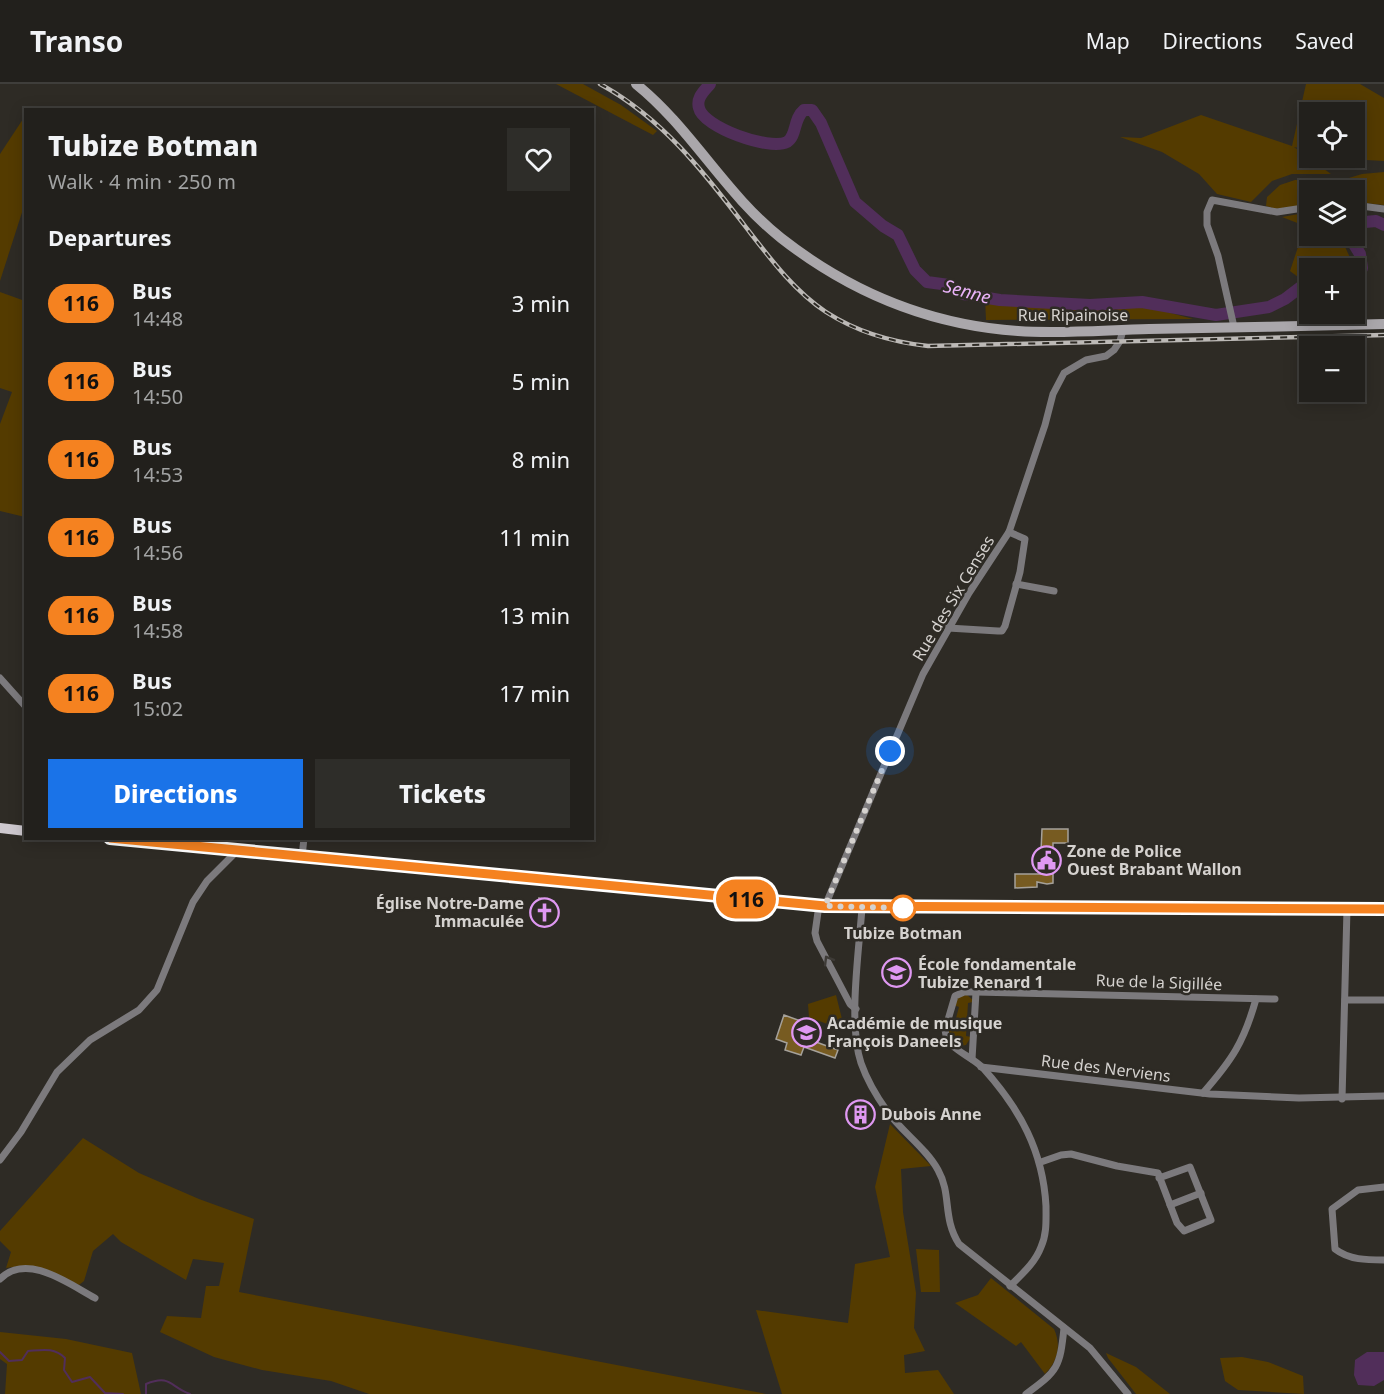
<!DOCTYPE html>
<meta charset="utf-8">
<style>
:root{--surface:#22201c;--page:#2e2d29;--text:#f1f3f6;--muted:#a2a3a3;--line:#3f3e3b;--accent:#1a73e8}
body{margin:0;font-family:"Noto Sans",sans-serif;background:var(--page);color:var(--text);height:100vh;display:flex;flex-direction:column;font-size:22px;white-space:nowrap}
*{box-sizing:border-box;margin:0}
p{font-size:20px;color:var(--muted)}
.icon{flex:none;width:33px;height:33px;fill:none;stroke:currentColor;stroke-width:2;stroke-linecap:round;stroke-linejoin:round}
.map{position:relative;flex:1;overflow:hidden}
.panel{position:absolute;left:24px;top:24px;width:570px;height:732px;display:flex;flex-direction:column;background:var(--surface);border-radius:0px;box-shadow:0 3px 15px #0003,0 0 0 2px var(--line)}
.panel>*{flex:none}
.badge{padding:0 12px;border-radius:20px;font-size:21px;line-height:39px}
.fabs{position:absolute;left:1299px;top:18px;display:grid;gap:12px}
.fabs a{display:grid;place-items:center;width:66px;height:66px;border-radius:0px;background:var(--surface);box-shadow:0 3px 15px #0003,0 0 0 2px var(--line);font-size:30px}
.you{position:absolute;width:30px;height:30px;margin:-15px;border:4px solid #fff;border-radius:50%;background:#1a73e8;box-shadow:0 0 0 9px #1a73e833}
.map>.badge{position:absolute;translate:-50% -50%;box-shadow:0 0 0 3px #fff}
h2{padding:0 24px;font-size:22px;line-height:54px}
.round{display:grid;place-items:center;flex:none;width:63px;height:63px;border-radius:0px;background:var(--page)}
.head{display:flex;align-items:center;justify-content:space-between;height:102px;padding:0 24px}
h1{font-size:28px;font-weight:800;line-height:45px}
.action{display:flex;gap:12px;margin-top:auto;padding:12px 24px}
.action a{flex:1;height:69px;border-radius:0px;background:var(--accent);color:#fff;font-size:24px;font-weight:800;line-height:69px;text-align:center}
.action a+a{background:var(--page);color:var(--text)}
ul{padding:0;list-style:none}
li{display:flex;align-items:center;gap:18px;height:78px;padding:0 24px}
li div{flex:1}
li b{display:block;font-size:22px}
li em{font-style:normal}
li .badge{min-width:66px;font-weight:700;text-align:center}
header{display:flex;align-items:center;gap:36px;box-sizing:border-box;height:84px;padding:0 30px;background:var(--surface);border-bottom:2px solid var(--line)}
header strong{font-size:28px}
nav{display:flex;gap:33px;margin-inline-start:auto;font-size:21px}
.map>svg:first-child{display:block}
.green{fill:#543b00}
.water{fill:#512e5a}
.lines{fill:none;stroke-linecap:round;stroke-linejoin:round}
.stream{stroke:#512e5a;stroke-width:2}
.river{stroke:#512e5a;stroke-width:12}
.building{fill:#775b21;stroke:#a5a19a;stroke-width:1.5}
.street{stroke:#7c7a7d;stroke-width:7}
.secondary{stroke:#aaa7ab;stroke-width:10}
.primary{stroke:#cec9cf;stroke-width:10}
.rail-casing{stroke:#bcb9b6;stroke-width:4.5}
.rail{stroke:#2e2b25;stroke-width:2;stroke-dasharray:7;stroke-linecap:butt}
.oneway{stroke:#3e3b37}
.line-casing{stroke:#fff;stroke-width:14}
.line{stroke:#f58220;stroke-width:9}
.walk{stroke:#d5d2cf;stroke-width:6;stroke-dasharray:0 10.8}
.stop-dot{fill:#fff;stroke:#f58220;stroke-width:3}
.labels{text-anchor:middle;stroke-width:5;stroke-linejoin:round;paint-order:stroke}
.street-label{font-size:16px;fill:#d5d2cf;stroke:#2e2b25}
.poi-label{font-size:16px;font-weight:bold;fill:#d5d2cf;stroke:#2e2b25;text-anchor:start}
.stop-label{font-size:16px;font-weight:bold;fill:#d5d2cf;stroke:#2e2b25}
.water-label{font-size:18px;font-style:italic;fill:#eab3f9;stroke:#2e2b25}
</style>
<header>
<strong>Transo</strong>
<nav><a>Map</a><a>Directions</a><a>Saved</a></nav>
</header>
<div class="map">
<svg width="1384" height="1310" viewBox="0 0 1384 1310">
<rect width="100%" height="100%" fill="#2e2b25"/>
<g class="green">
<path d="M556,0H583L621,21L657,47L653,51Z"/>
<path d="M1306,0H1360L1384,14V77L1331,74H1354V28H1310L1309,66L1294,63L1331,90H1292L1272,97L1251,118L1217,110L1199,90L1162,68L1120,53L1141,54L1201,31L1292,62Z"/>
<path d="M25,32V119L0,197V70Z"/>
<path d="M1384,88V121L1355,118L1354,106H1310L1309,120L1276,125L1266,122L1267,113L1280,101L1295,96L1339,97L1362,90Z"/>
<path d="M1309,128L1310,152H1340L1353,180L1341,184L1325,179L1310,184L1309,187L1298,193L1290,187L1305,142L1282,133Z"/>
<path d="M0,208L25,217V433L0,427V340L12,308L0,304Z"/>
<path d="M985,214L1141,221L1193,235L986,236Z"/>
<path d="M836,911L845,947L809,933L808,920Z"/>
<path d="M967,911L973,916V918L968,919L966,952L971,953L966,961L960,962C947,958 947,949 950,937L955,938L959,923L954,921L959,912Z"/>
<path d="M890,1040L931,1082L901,1085L903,1128L916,1209L914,1244L925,1267L904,1271L905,1289L938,1286L954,1310H782L756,1226L848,1239L855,1180L890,1173L875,1103Z"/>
<path d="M83,1054L139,1089L199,1115L254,1135L239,1208L766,1310H369L331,1297L262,1286L214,1273L160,1248L167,1232L201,1234L206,1202H219L224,1179L193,1175L186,1196L121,1158L113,1150L93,1167L84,1197L79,1201C52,1188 37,1178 6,1184L11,1168L0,1157V1147Z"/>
<path d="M916,1165L939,1166L940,1208H921Z"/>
<path d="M991,1194L1054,1245C1062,1262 1057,1278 1045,1290L1021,1258L1016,1262L955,1219L978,1211Z"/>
<path d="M0,1248L66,1255L132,1269L141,1310H5L7,1280L0,1275Z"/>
<path d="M1106,1269L1136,1283L1170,1310H1136L1108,1274Z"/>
<path d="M1242,1273L1268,1278L1303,1292L1304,1310L1238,1306L1225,1297L1220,1274Z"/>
</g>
<path class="water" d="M1367,1268H1384V1296L1374,1302L1358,1301L1354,1291L1355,1276Z"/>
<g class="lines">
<g class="stream">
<path d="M0,1268L9,1277L22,1276L28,1267C42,1266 54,1263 65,1274L64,1286L72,1298L90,1293L105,1309L123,1310"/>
<path d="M146,1310V1300C171,1290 170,1303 190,1310"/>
</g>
<g class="river">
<path d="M710,0C704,7 696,14 699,24C703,43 769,67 787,58C797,52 793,35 804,26H812L821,39L855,118L883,142L898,151L915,186L927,198L949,201L963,210L1000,216L1090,221L1142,218L1216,231L1269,223L1285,215L1310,196"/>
<path d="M1354,139L1376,137L1384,141"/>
<path d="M1349,152L1360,170L1362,184L1354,191"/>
</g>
</g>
<g class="building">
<path d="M1042,745H1068V759H1053V799L1047,800L1037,798V803L1015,804V790H1040Z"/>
<path d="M539,814L554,817L552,835L537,834Z"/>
<path d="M784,931L809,940L805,954L838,966L835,974L804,963L801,971L785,966L787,959L776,955Z"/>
</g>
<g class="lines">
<g class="street">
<path d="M1354,121L1384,125"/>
<path d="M1234,243L1218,172L1207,141V128L1212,116L1277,128L1310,123"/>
<path d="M1016,500L1054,507"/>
<path d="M948,544L998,547H1002L1005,542L1020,488L1025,455L1009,448"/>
<path d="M0,594L26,623"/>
<path d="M302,773L304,754"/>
<path d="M819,821L815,849L817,857L850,920L856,925"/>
<path d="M825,822L923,590L969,509L1009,448L1045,341L1053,310L1064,289L1086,276L1106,272L1114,266L1120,257L1123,246"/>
<path d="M862,824C859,866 848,940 861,979C867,996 877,1013 887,1027C902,1048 926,1064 938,1086C952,1111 942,1133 959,1160L1090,1264L1128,1310"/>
<path d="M1345,916H1384"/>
<path d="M972,975L976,908"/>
<path d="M981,983L1210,1010L1299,1014L1384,1012"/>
<path d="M1203,1009C1232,976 1244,958 1256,915"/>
<path d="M1342,1015L1347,825"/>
<path d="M0,1076L21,1048L57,988L90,956L139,926L157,906L193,818L207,797L237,767"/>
<path d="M1041,1078L1061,1071L1071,1070L1117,1082L1158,1089L1177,1139L1184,1147L1211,1136L1190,1083L1159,1094"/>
<path d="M1384,1103L1358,1106L1332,1125L1335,1165C1349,1176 1367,1176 1384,1176"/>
<path d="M1170,1121L1201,1109"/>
<path d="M0,1195C27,1168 69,1200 95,1214"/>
<path d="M1010,1202C1022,1190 1035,1179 1041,1163C1047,1150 1046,1136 1046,1122C1043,1067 1020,1025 983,984C972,973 956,968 947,956L945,946L955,912L964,908H976L1275,915"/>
<path d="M1026,1310C1058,1287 1060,1283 1064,1244"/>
</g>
<path class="secondary" d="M636,0C691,44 725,110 781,154C850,208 930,241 1018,247C1061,250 1105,246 1149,245C1227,244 1306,242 1384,240"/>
<g class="primary">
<path d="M0,744L26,747"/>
<path d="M109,754L825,822L1384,825"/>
</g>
<defs>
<path id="rail" d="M600,0C662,34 703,87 745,142C769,173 793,206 826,228C857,248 891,258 928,262L1384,251"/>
</defs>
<use href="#rail" class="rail-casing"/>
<use href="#rail" class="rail"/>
</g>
<defs><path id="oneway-chevron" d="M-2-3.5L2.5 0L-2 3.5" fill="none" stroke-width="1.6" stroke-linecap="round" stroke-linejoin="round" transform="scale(1.5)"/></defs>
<use class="oneway" href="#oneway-chevron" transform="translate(828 876) rotate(-121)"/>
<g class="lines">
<defs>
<path id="line" d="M110,754L825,822L1384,825"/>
</defs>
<use href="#line" class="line-casing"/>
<use href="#line" class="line"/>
<path class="walk" d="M890,667L825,822L906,824H903"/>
</g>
<defs>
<symbol id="civic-ring" viewBox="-11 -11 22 22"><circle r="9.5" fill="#2e2b25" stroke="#df98f2" stroke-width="1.5"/><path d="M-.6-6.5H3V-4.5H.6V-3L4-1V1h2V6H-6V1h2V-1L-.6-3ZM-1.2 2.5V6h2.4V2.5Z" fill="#df98f2"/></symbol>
<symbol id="church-ring" viewBox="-11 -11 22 22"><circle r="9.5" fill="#2e2b25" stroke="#df98f2" stroke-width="1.5"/><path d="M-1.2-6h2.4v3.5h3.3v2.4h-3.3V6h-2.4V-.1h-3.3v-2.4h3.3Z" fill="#df98f2"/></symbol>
<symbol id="school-ring" viewBox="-11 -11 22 22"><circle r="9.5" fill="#2e2b25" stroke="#df98f2" stroke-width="1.5"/><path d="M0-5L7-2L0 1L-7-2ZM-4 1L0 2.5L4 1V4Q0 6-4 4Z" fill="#df98f2"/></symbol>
<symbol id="building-ring" viewBox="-11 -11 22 22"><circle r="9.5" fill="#2e2b25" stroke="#df98f2" stroke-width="1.5"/><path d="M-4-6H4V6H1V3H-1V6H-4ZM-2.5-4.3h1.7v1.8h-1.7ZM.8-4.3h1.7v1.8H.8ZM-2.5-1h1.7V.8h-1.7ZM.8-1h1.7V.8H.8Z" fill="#df98f2"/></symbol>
</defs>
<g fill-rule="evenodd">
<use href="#civic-ring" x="1030" y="760" width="33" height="33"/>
<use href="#church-ring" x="528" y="812" width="33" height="33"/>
<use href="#school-ring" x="880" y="872" width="33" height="33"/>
<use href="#school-ring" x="790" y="932" width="33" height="33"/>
<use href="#building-ring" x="844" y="1014" width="33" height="33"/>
</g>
<circle class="stop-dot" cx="903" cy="824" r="12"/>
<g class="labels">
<g class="street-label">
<text x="1073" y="237">Rue Ripainoise</text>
<text transform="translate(953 514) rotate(-59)" y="6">Rue des Six Censes</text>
<text transform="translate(1159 898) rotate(2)" y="6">Rue de la Sigillée</text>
<text transform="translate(1106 984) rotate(7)" y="6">Rue des Nerviens</text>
</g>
<g class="poi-label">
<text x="1067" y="773">Zone de Police<tspan x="1067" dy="18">Ouest Brabant Wallon</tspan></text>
<text x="524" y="825" text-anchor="end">Église Notre-Dame<tspan x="524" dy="18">Immaculée</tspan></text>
<text x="918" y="886">École fondamentale<tspan x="918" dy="18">Tubize Renard 1</tspan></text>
<text x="827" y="945">Académie de musique<tspan x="827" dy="18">François Daneels</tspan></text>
<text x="881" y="1036">Dubois Anne</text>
</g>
<g class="stop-label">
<text x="903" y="855">Tubize Botman</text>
</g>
<g class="water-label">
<text transform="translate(967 208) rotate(15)" y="6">Senne</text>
</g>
</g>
</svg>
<div class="fabs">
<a><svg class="icon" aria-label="locate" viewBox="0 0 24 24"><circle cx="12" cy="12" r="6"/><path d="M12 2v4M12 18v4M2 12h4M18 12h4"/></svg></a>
<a><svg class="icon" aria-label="layers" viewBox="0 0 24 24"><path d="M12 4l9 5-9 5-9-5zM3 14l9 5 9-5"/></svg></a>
<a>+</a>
<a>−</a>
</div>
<div class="you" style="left:890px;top:667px"></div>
<b class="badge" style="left:746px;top:815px;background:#f58220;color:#111">116</b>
<section class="panel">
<div class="head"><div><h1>Tubize Botman</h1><p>Walk · 4 min · 250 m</p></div><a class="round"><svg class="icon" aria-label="heart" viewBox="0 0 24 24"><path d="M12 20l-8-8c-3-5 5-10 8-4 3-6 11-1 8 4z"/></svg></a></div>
<h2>Departures</h2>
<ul>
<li><span class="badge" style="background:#f58220;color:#111">116</span><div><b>Bus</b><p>14:48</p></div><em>3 min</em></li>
<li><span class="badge" style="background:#f58220;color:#111">116</span><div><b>Bus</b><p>14:50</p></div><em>5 min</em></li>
<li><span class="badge" style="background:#f58220;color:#111">116</span><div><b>Bus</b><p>14:53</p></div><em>8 min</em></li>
<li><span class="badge" style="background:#f58220;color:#111">116</span><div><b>Bus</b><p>14:56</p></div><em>11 min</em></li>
<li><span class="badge" style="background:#f58220;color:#111">116</span><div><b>Bus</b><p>14:58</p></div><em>13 min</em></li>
<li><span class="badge" style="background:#f58220;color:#111">116</span><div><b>Bus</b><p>15:02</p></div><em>17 min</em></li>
</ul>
<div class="action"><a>Directions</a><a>Tickets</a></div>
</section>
</div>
